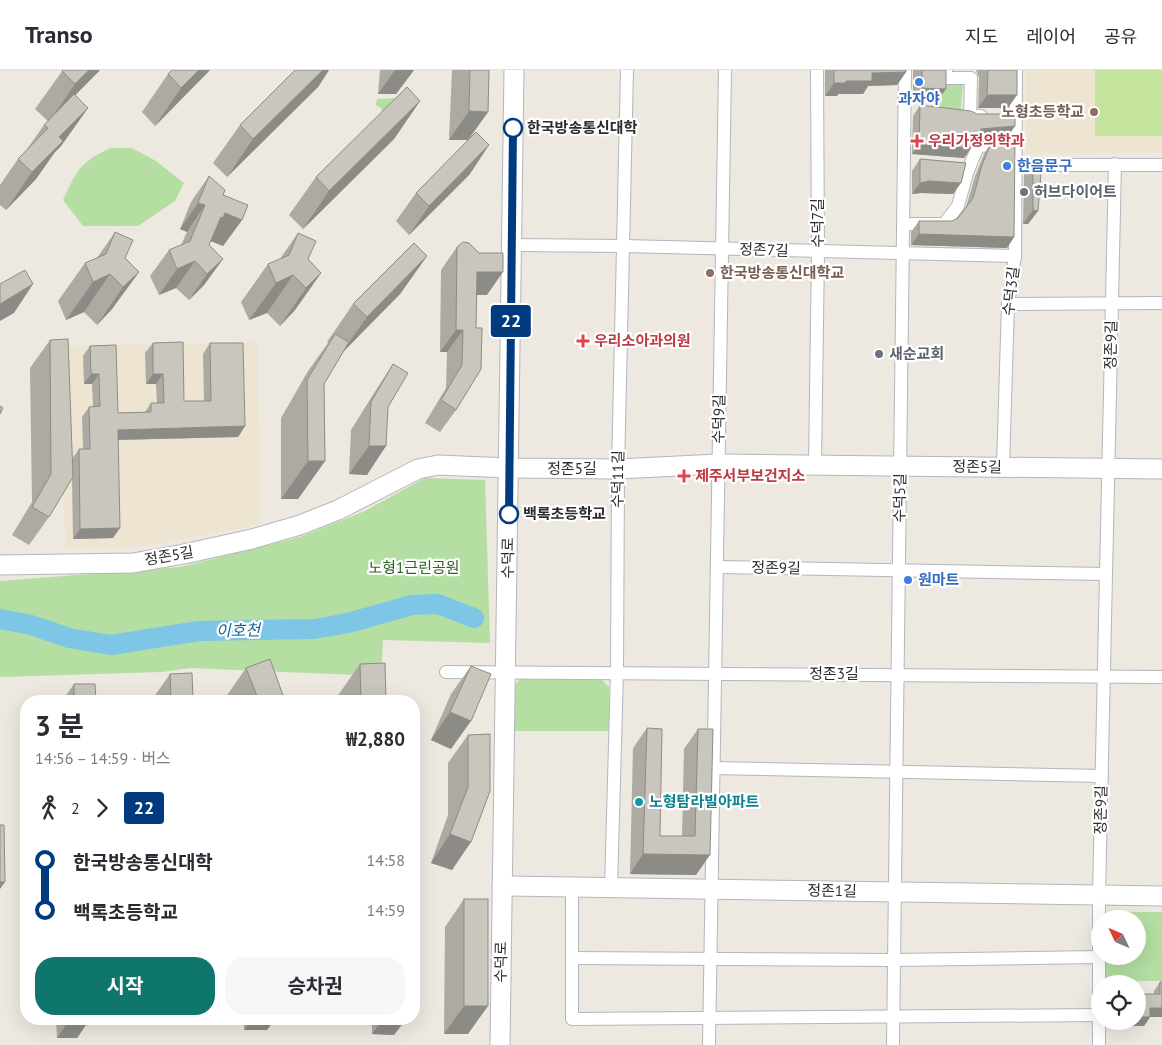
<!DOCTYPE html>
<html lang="ko">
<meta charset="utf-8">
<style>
:root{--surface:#fff;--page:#f7f7f7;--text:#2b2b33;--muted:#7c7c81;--line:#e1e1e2;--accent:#0f766e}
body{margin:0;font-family:"PT Sans","Noto Sans KR",sans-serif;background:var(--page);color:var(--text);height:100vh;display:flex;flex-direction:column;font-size:19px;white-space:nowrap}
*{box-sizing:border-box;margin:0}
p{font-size:16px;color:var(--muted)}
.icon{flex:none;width:28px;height:28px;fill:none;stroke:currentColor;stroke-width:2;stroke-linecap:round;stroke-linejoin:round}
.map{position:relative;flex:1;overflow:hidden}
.details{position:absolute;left:20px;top:625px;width:400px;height:330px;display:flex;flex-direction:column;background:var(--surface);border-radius:20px;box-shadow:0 5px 20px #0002}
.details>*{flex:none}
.badge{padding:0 10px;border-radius:4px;font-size:18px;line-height:32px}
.needle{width:32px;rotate:314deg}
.controls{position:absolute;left:1091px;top:840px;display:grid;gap:10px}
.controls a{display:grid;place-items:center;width:55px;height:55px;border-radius:50%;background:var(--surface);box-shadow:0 5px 20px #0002;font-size:25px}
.map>.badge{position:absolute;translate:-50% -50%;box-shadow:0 0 0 2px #fff}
.legs{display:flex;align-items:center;gap:8px;height:55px;padding:0 15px;font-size:16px}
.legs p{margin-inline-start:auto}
.headline{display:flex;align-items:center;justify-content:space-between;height:85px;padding:0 15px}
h1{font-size:28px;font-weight:700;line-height:38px}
.button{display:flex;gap:10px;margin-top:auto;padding:10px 15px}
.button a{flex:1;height:58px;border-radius:20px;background:var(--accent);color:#fff;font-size:20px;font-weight:700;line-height:58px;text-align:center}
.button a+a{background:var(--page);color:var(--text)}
ul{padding:0 15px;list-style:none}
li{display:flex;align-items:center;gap:18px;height:50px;font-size:19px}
li i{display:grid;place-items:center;width:8px;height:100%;margin:0 6px;background:currentColor}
li i::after{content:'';width:12px;height:12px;margin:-6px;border:4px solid;border-radius:50%;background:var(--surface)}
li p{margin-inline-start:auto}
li:first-child i{background:linear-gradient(#0000 50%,currentColor 0)}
li:last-child i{background:linear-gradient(currentColor 50%,#0000 0)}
header{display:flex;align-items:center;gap:30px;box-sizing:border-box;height:70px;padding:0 25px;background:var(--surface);border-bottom:1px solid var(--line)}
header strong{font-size:24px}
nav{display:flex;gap:28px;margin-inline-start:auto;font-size:18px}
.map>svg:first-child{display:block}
.education{fill:#ede5d1}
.green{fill:#b4dea2}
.pitch{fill:#c4e49e}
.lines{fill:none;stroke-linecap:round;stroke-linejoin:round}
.river{stroke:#7dc6e5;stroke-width:20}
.street-casing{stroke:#b3b6be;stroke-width:14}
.secondary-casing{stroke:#b3b6be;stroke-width:21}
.street{stroke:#fff;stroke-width:12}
.secondary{stroke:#fff;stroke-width:19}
.wall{fill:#adaaa3}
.shaded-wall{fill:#8d8b85}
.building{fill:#c9c6be;stroke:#8d8b85}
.line-1-casing{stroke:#fff;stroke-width:11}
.line-1{stroke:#003b80;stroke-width:8}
.shop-dot{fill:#3f7fe0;stroke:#fff;stroke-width:2}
.education-dot{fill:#8d6e63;stroke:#fff;stroke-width:2}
.stop-1-dot{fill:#fff;stroke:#003b80;stroke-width:2.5}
.health-dot{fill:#e0444e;stroke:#fff;stroke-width:2}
.worship-dot{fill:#6b7280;stroke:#fff;stroke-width:2}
.culture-dot{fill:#0f9aa8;stroke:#fff;stroke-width:2}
.labels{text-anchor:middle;stroke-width:4.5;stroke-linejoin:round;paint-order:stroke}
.shop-label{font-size:15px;font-weight:bold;fill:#366cbe;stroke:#fff;text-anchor:start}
.education-label{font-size:15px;font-weight:bold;fill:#785e54;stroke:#fff;text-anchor:end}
.stop-label{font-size:15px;font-weight:bold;fill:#2c2c2c;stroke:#fff;text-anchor:start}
.health-label{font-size:15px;font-weight:bold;fill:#be3a42;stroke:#fff;text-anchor:start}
.worship-label{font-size:15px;font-weight:bold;fill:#5b616d;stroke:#fff;text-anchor:start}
.street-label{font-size:15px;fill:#2c2c2c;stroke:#fff}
.park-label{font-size:15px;fill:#2d6521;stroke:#fff}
.culture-label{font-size:15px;font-weight:bold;fill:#0d838f;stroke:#fff;text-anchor:start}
.water-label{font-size:16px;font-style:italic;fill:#196594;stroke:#fff}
</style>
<header>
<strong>Transo</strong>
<nav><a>지도</a><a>레이어</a><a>공유</a></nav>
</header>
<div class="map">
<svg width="1162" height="975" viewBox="0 0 1162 975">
<rect width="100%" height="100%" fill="#ede8e0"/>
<g class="education">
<path d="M1026,0H1162V83L1026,84Z"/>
<path d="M257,272L261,454L148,476L66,479L57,276Z"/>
</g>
<g class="green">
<path d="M940,14L963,15L960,48L937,46Z"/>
<path d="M400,28L383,46L381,38L376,35L377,29Z"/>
<path d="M110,78H132L156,91L184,113L175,131L138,156H83L63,130C78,99 78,94 110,78Z"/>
<path d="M425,408L485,410L490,573L383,570L381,606L190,598L162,602L0,607V511L180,497L300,467L365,441Z"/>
<path d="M520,609L602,610L609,617V661H512L513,618Z"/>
<path d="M1113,842H1162V911H1106V886H1138V849H1106Z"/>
</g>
<rect class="pitch" x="1095" y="0" width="67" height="66"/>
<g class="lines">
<path class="river" d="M0,549L31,555L69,568L111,575L199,561L314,559L348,553L412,535L438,534L474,548"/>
<defs>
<g id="street">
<path d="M946,0L945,8H971L970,46H981"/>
<path d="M1017,95H1162"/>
<path d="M904,154H944L958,136L967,103L978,76L1007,74"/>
<path d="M512,175L624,176L1015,186"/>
<path d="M1008,234L1162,233"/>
<path d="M815,395L818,182L817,0"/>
<path d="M1003,397L1008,234L1015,186L1016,0"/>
<path d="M717,497L1106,504"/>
<path d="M446,602L1162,607"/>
<path d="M713,698L1102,706"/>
<path d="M572,817V949L1099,945"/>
<path d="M611,818L617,602L618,399L627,0"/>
<path d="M572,888L894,890L1099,887"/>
<path d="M709,975L725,0"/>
<path d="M893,975L905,0"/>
<path d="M1099,975V825L1115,94"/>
</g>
<g id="secondary">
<path d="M0,495L133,493L184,484L252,469L300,455L338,440L418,399L438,395L509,398L618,399L718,394L1162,399"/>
<path d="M502,816L1162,826"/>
<path d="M500,975L514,0"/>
</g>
</defs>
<use href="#street" class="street-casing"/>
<use href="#secondary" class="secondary-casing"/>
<use href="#street" class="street"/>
<use href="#secondary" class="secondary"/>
</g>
<g class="wall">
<path d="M63,0H100L75,25L88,38L61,76L55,82L36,109L6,140L0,135V115L18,89L25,82L44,55L48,51L35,39Z"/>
<path d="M172,0H210L155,56L142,42L168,4Z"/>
<path d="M295,0H329L318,17L227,107L213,93L240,55Z"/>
<path d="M380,0H414L396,24H378Z"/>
<path d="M452,0H489L488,42L468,70H449Z"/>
<path d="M825,0H906V2L897,15L868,16L863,24H838L837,26H825Z"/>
<path d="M913,0H946L937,32L913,31Z"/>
<path d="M976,0H1017L1008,38H978L979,8Z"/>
<path d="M420,31L394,69L303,159L289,145L316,107Z"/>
<path d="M920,35L977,44L1015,56L1008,66L975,69L971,78L964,88L912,84L913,46Z"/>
<path d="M991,73L1014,167L1007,178L911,175V162L919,151H952L958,148L966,137L975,106L984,84Z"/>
<path d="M920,89L953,124L921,123L912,124V101Z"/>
<path d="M1033,90L1038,141L1028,154H1023L1024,103Z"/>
<path d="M470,104L409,165L396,151L416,123Z"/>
<path d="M209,106L223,125L242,150L223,176L211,171L209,175L223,189L204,215L189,230L176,218L159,225L150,206L169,180L181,175L187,162L180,159L191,132Z"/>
<path d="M115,162L125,188L139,202L112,239L97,255L84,242L66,250L58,231L85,193L97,188Z"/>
<path d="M298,163L308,189L321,203L295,240L280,256L267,243L249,250L241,232L268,194L280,189Z"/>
<path d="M457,177L487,225H477L456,340L440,362L425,353L446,318L447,282H440L441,200Z"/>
<path d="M427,186L400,224L343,282L324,314L325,391L298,429H281V348L308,301L328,273L327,272L353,234Z"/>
<path d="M50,270L72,389L79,379H83L82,347L89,337H93L92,314H84L83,286L90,276L118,343L145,342L151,333H157L156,314H146L145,283L153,273L184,331H204L203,284L210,273L245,356L238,367L118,370L113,468L73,469L72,408L49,447L29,475L12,465L32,432L30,298Z"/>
<path d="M393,294L388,337L367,405L349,404L351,360L374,323Z"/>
<path d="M360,594L386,631H334Z"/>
<path d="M471,596L451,679L431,670L451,624Z"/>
<path d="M246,598L285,631H223Z"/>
<path d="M170,604L193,631H151Z"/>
<path d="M74,614L96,631H62Z"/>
<path d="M647,658L660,766H682L684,679L698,659L696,805L630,804L633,678Z"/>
<path d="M490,664L452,800L431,793L448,745V693L468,665Z"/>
<path d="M464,829L468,964H444L445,857Z"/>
<path d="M1160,912L1162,947H1150L1144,956H1120V951H1138L1154,924V921Z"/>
<path d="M56,949H90L77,968H57Z"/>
<path d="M244,949H275L267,960H244Z"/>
<path d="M372,949H406L394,965L372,964Z"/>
</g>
<g class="shaded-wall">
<path d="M89,0H100L49,52L75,14Z"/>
<path d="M199,0H210L155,56L181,18Z"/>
<path d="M323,0H329L318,17L227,107L253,69Z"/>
<path d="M395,0H414L396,24H378Z"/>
<path d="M906,2L897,15L868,16L863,24H838L837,26H825L834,13L872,3Z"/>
<path d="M922,18L946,19L937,32L913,31Z"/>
<path d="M987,25H1017L1008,38H978Z"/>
<path d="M420,31L394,69L303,159L329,121Z"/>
<path d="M88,38L61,76L55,82L36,109L6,140L32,102L59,67Z"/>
<path d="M469,41L488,42L468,70H449Z"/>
<path d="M1015,56L1008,66L974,69L970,73L981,59Z"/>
<path d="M919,74L971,78L964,88L912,84Z"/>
<path d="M489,75L470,104L409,165L429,136Z"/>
<path d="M929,111L961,113L953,124L921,123L912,124L920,113Z"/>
<path d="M198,133L205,135L187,162L180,159Z"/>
<path d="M1033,140L1038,141L1028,154H1023Z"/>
<path d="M225,143L242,150L223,176L208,170L221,147Z"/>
<path d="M919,164L1014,167L1007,178L911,175Z"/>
<path d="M427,186L400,224L340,285L367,247Z"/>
<path d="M223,189L204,215L189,230L207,204Z"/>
<path d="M195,191L176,218L159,225L177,199Z"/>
<path d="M139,202L112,239L97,255L123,217Z"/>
<path d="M477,202H503L487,225H461Z"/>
<path d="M321,203L295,240L280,256L306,218Z"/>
<path d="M110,204L84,242L66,250L93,212Z"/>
<path d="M293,205L267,243L249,250L276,213Z"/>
<path d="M33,214L14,243L0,251V234Z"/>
<path d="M456,260H463L447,282H440Z"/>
<path d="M91,304H99L92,314H84Z"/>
<path d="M153,304H163L156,314H146Z"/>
<path d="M245,356L238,367L111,370L118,360Z"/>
<path d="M369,376H386L367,405L349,404Z"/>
<path d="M308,391H325L298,429H281Z"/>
<path d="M120,458L113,468L73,469L80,459Z"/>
<path d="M450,642L471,651L451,679L431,670Z"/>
<path d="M450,764L471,772L452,800L431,793Z"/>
<path d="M643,784L710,785L696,805L630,804Z"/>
<path d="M0,812H5L0,819Z"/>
<path d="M464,936H488L468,964H444Z"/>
<path d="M1150,938H1162V947H1150L1144,956H1120L1123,951H1138V947Z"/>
<path d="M70,949H90L77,968H57Z"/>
<path d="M252,949H275L267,960H244Z"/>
<path d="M383,949H406L394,965L372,964Z"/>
</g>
<g class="building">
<path d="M63,0H89L75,14L62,1Z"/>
<path d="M172,0H199L181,18L168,4Z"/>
<path d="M295,0H323L253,69L240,55Z"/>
<path d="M470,0H489L488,42L469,41Z"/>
<path d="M834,0H906V2L872,3V11H846V13H834Z"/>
<path d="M922,0H946V19L922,18Z"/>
<path d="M988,0H1017V25H987Z"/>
<path d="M407,17L420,31L329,121L316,107Z"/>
<path d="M74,24L88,38L59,67L63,71L32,102L18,89L48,58L44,55Z"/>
<path d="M920,35L971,41L977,44H1015V56L981,59L978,63L971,78L919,74Z"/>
<path d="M476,62L489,75L429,136L416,123Z"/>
<path d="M1015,72L1014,167L919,164V151H952L958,148L973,128L982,95L991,73Z"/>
<path d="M920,89L966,93L961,113L929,111L920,113Z"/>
<path d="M1033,90H1042L1038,141L1033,140Z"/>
<path d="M209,106L225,120L223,125L248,135L242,150L225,143L223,148L221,147L209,175L223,189L207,204L195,191L177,199L169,180L190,171L205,135L198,133Z"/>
<path d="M115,162L133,170L125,188L139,202L123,217L110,204L93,212L85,193L106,184Z"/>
<path d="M298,163L316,171L308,189L321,203L306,218L293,205L276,213L268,194L289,185Z"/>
<path d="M463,172L469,173L479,183H503V202H477L476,258H482L481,299L456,340L441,330L462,295L463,260H456L457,177Z"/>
<path d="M414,173L427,186L367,247L353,234Z"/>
<path d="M25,200L33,214L0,234V214Z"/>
<path d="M335,264L349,272L324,314L325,391H308L307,310Z"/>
<path d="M68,269L73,407L49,447L32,437L51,404L50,270Z"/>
<path d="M183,272L184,331H211L210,273H243L245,356L118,360L120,458L80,459L79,379H90L89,337L100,336L99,304H91L90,276L116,275L118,343L151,342V333H164L163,304H153V273Z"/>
<path d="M393,294L408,303L388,337L386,376H369L371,332Z"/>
<path d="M0,336L3,338L0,344Z"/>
<path d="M270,589L285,631H259L246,598Z"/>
<path d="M385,593L386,631H361L360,594Z"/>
<path d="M471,596L491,604L471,651L450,642Z"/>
<path d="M192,603L193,631H171L170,604Z"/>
<path d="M74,614H95L96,631H74Z"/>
<path d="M647,658L662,659L660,766H695L698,659H713L710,785L643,784Z"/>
<path d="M490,664V721L471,772L450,764L468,717V665Z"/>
<path d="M0,755H4L5,812H0Z"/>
<rect x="464" y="829" width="24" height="107"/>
<path d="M414,837H416L414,936Z"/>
<path d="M1160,912H1162V938H1150V947H1138V924H1160Z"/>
</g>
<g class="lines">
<defs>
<path id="line-1" d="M509,444L513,58"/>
</defs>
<use href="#line-1" class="line-1-casing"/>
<use href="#line-1" class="line-1"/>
</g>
<g class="shop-dot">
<circle cx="919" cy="12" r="5"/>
<circle cx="1007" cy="96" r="5"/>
<circle cx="908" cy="510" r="5"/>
</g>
<g class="education-dot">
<circle cx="1094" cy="42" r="5"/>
<circle cx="710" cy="203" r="5"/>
</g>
<g class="stop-1-dot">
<circle cx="513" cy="58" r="9"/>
<circle cx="509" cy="444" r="9"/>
</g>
<g class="health-dot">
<path d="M914.5 63.5h5v5h5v5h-5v5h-5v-5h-5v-5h5z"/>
<path d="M580.5 263.5h5v5h5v5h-5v5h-5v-5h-5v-5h5z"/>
<path d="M681.5 398.5h5v5h5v5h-5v5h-5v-5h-5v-5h5z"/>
</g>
<g class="worship-dot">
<circle cx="1024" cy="122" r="5"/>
<circle cx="879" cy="284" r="5"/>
</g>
<circle class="culture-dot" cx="639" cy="732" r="5"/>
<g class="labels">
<g class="shop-label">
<text x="919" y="34" text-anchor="middle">과자야</text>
<text x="1017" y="101">한음문구</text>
<text x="918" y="515">원마트</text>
</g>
<g class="education-label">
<text x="1084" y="47">노형초등학교</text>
<text x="720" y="208" text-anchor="start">한국방송통신대학교</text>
</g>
<g class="stop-label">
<text x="527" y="63">한국방송통신대학</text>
<text x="523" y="449">백록초등학교</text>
</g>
<g class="health-label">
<text x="928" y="76">우리가정의학과</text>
<text x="594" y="276">우리소아과의원</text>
<text x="695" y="411">제주서부보건지소</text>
</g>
<g class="worship-label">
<text x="1034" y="127">허브다이어트</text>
<text x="889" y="289">새순교회</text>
</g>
<g class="street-label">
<text transform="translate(818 153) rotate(-90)" y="5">수덕7길</text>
<text transform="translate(764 180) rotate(2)" y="5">정존7길</text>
<text transform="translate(1011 221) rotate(-83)" y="5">수덕3길</text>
<text transform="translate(1111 275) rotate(-89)" y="5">정존9길</text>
<text transform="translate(719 349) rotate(-89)" y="5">수덕9길</text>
<text transform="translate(977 397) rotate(1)" y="5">정존5길</text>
<text x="572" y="404">정존5길</text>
<text transform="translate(618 409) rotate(-89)" y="5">수덕11길</text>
<text transform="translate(900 428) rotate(-89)" y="5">수덕5길</text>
<text transform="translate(169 486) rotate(-10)" y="5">정존5길</text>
<text transform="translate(508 488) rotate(-89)" y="5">수덕로</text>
<text transform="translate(776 498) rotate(1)" y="5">정존9길</text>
<text x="834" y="609">정존3길</text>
<text transform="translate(1101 740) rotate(-89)" y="5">정존9길</text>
<text transform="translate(832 821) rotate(1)" y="5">정존1길</text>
<text transform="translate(501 892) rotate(-89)" y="5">수덕로</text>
</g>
<g class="park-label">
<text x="414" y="503">노형1근린공원</text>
</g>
<g class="culture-label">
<text x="649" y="737">노형탐라빌아파트</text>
</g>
<g class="water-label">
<text transform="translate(238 560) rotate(-1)" y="6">이호천</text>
</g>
</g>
</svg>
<div class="controls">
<a><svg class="needle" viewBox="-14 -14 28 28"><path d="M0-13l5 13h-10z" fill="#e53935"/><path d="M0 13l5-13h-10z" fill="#7c7c81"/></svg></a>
<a><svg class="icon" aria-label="locate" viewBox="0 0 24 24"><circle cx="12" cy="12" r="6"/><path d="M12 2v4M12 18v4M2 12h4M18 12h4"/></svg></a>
</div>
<b class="badge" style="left:511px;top:251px;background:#003b80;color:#fff">22</b>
<section class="details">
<div class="headline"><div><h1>3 분</h1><p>14:56 – 14:59 · 버스</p></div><b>₩2,880</b></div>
<div class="legs"><svg class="icon" aria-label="walk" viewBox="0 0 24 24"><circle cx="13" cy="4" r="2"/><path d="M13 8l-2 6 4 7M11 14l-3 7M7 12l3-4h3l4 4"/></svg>2<svg class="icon" aria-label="forward" viewBox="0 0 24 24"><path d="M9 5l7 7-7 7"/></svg><b class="badge" style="background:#003b80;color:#fff">22</b></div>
<ul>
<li><i style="color:#003b80"></i><b>한국방송통신대학</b><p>14:58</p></li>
<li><i style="color:#003b80"></i><b>백록초등학교</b><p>14:59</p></li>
</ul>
<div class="button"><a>시작</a><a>승차권</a></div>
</section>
</div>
